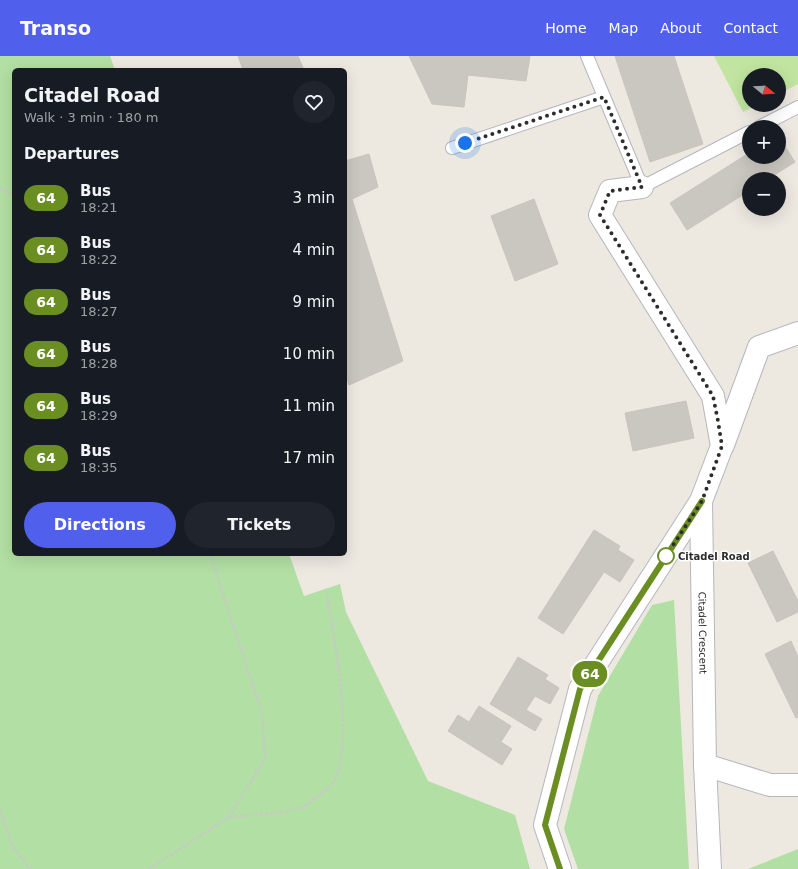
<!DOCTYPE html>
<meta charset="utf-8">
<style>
:root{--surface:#171b24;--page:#20242c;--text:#f1f3f6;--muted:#9ea1a6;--accent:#505fec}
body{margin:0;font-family:"DejaVu Sans",sans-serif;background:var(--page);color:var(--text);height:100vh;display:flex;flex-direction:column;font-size:15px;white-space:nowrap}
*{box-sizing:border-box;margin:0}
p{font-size:13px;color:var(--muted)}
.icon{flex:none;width:22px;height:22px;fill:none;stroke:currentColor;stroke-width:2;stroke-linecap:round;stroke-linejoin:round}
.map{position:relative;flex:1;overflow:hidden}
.side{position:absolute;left:12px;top:12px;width:335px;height:488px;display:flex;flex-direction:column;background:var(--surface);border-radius:6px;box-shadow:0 4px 16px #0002}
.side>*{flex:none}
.badge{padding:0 8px;border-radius:13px;font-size:14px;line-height:26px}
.needle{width:26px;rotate:108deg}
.buttons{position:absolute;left:742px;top:12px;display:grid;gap:8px}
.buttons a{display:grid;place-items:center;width:44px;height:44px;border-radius:50%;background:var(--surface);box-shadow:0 4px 16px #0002;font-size:20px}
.you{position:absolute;width:20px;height:20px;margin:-10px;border:3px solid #fff;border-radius:50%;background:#1a73e8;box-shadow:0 0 0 6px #1a73e833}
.map>.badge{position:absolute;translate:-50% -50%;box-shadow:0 0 0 2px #fff}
h2{padding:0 12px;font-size:15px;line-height:36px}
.round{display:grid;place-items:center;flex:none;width:42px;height:42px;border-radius:21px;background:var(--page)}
.headline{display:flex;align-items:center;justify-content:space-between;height:68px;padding:0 12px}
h1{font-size:19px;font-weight:600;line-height:30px}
.primary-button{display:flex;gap:8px;margin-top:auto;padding:8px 12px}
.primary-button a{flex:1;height:46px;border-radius:24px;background:var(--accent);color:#fff;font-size:16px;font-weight:600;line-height:46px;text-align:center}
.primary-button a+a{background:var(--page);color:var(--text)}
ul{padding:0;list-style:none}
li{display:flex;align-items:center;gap:12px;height:52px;padding:0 12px}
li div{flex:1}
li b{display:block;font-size:15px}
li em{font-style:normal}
li .badge{min-width:44px;font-weight:700;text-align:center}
header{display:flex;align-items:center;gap:24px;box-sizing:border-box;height:56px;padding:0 20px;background:var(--accent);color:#fff}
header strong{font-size:19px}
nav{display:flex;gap:22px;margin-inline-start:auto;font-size:14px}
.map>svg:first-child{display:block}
.green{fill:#b2dfa3}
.pitch{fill:#c1e5a0}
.building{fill:#c9c7bf;stroke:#c9c5bb}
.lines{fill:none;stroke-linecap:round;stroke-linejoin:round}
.lane-casing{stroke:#b5b6bf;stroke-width:14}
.street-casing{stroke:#b5b6bf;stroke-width:24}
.path{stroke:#c8c8c8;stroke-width:2.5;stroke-dasharray:3 2;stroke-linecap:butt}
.lane{stroke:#fff;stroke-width:12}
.street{stroke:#fff;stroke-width:22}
.line-casing{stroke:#fff;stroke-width:9}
.line{stroke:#6b8e23;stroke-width:6}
.walk{stroke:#2d2d2d;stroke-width:4;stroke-dasharray:0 7.2}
.stop-dot{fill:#fff;stroke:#6b8e23;stroke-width:2}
.labels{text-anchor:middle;stroke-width:3;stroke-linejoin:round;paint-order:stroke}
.stop-label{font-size:10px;font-weight:bold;fill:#2d2d2d;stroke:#fff;text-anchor:start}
.street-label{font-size:10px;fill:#2d2d2d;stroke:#fff}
</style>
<header>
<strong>Transo</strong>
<nav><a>Home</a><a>Map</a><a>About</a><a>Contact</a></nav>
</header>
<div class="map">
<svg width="798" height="813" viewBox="0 0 798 813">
<rect width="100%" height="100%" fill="#ede9e1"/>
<g class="green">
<path d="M0,0H110L115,14H14V498H289L304,540L340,528L346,556L428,725L515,759L530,813H0Z"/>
<path d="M674,544L689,813H578L564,773L598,640L652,549Z"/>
<path d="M798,793V813H748Z"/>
</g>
<path class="pitch" d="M714,0H798V28L779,38V19H749V49H757L743,56Z"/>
<g class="building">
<path d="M238,0H298L304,14H243Z"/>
<path d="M409,0H530L526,25L468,19L464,51L432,48Z"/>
<path d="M615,0H674L703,88L650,106Z"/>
<path d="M779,81L795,106L768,123H749V135L687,174L670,147L749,97V101H779Z"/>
<path d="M369,98L378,131L352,143L403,305L349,329L345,317V105Z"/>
<path d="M534,143L558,208L515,225L491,160Z"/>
<path d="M686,345L694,382L633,395L625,357Z"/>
<path d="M594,474L620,490L618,494L634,504L620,526L604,516L563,578L538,562Z"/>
<path d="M773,495L798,545V556L777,566L748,507Z"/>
<path d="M791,585L798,601V661L796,662L765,598Z"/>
<path d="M518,601L548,619L545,623L559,632L550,648L535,640L526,654L542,663L535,675L490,648Z"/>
<path d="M479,650L511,670L501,686L512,693L502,709L448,675L458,659L469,666Z"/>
</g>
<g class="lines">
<defs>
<g id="lane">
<path d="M587,0L642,131L749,76"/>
<path d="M759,71L798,51"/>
<path d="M452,92L604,41"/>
</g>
<g id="street">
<path d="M723,389L759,291L798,277"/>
<path id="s1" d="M701,445L705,709L710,813"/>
<path d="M705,709L770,729H798"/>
<path d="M560,813L545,769L580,633L701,445L722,390L713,340L600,159L610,135L642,131"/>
</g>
</defs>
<use href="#lane" class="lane-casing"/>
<use href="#street" class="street-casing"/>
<g class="path">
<path d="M0,133L14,139"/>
<path d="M0,754L12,789L30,813"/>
<path d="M230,761C250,759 292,758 308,748C313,744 333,729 335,724C354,679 334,586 327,537"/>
<path d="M149,813L229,761L265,703L262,657L210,498"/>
</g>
<use href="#lane" class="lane"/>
<use href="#street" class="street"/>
</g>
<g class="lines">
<defs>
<path id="line" d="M560,813L545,769L580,633L702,445"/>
</defs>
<use href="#line" class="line-casing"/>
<use href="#line" class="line"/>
<path class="walk" d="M465,87L604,41L642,131L610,135L600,159L713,340L718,365L722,390L702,445L666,500"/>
</g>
<circle class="stop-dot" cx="666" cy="500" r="8"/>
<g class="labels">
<g class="stop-label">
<text x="678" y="504">Citadel Road</text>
</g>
<g class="street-label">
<text dy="4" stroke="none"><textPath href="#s1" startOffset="132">Citadel Crescent</textPath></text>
</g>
</g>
</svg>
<div class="buttons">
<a><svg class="needle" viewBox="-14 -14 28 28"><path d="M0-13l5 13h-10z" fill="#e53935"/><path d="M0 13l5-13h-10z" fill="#9ea1a6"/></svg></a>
<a>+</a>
<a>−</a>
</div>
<div class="you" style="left:465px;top:87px"></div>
<b class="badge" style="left:590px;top:618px;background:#6b8e23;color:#fff">64</b>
<section class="side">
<div class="headline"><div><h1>Citadel Road</h1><p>Walk · 3 min · 180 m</p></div><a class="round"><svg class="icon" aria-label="heart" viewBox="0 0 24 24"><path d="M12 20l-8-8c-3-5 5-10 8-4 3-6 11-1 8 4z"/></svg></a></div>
<h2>Departures</h2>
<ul>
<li><span class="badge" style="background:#6b8e23;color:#fff">64</span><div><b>Bus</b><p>18:21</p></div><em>3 min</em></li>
<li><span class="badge" style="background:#6b8e23;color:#fff">64</span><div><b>Bus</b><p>18:22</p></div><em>4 min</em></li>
<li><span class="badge" style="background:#6b8e23;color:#fff">64</span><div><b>Bus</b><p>18:27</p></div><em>9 min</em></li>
<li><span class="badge" style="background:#6b8e23;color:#fff">64</span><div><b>Bus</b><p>18:28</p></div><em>10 min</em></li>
<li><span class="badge" style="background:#6b8e23;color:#fff">64</span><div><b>Bus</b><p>18:29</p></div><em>11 min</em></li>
<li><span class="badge" style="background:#6b8e23;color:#fff">64</span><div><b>Bus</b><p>18:35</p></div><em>17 min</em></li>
</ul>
<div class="primary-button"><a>Directions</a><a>Tickets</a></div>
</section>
</div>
